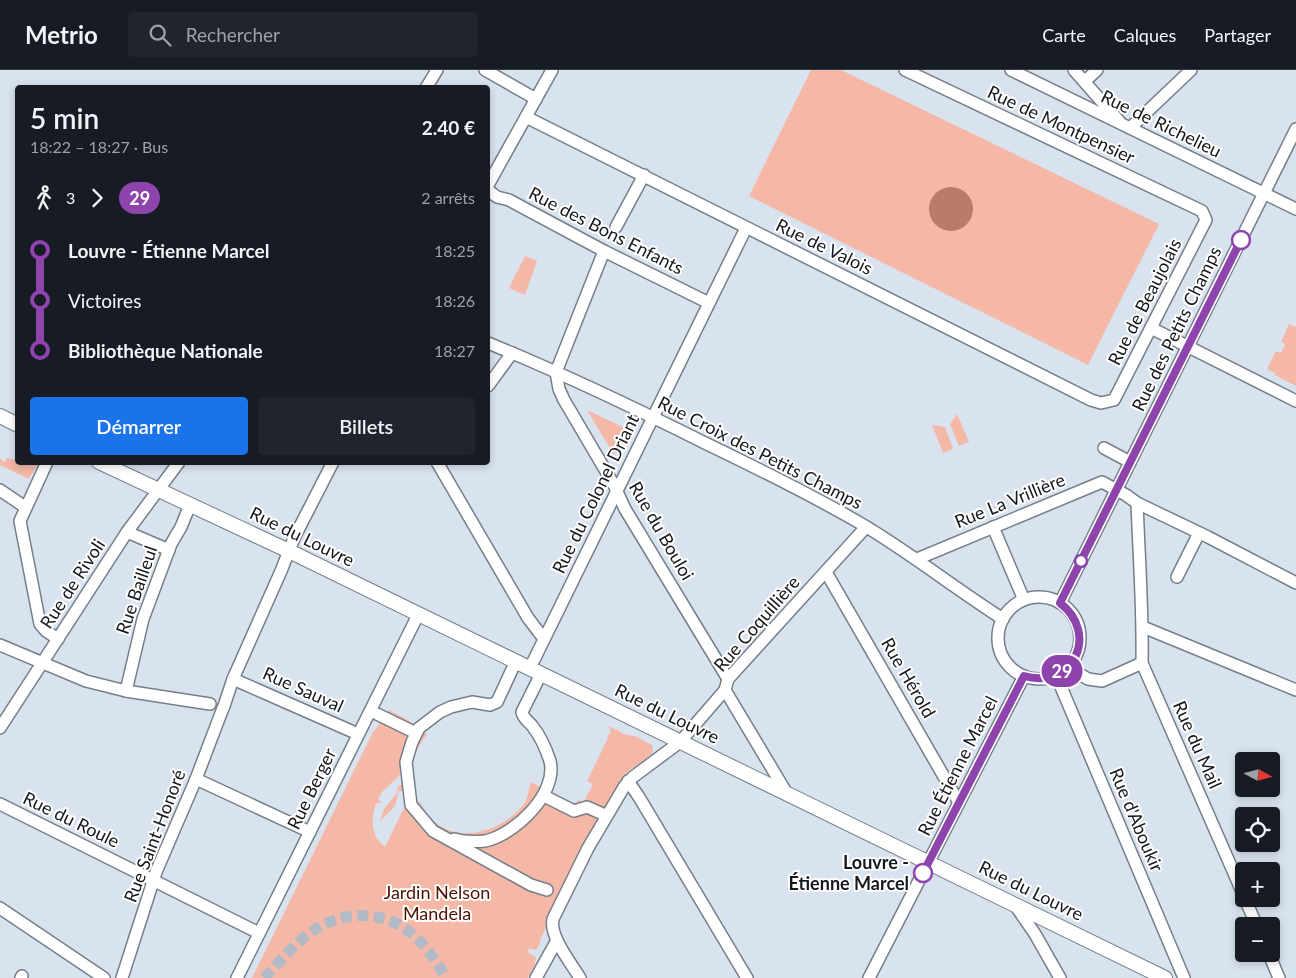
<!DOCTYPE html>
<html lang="fr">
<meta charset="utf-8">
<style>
:root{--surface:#171b24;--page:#20242c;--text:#f1f3f6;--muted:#9ea1a6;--line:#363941;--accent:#1a73e8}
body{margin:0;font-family:Lato,sans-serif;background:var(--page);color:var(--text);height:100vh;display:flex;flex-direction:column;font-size:19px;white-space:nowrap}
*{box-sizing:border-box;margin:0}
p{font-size:16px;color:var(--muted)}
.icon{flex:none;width:28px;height:28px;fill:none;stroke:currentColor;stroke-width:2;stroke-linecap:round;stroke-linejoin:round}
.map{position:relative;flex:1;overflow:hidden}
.drawer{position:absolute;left:15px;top:15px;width:475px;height:380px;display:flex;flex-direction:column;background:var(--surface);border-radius:5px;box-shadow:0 2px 8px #0003}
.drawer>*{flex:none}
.badge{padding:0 10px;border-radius:16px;font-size:18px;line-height:32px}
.needle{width:32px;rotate:97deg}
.fabs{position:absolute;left:1235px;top:682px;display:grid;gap:10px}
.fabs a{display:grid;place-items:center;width:45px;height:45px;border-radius:5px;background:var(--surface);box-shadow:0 2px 8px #0003;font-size:25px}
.map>.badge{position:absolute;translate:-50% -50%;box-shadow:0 0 0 2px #fff}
.legs{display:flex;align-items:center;gap:8px;height:55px;padding:0 15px;font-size:16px}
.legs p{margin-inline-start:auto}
.head{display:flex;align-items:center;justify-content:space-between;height:85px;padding:0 15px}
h1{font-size:28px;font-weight:600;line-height:38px}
.action{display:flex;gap:10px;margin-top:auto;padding:10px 15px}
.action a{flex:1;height:58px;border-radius:5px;background:var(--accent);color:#fff;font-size:20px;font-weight:600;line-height:58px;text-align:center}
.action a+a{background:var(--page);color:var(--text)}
ul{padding:0 15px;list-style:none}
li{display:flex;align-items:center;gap:18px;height:50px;font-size:19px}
li i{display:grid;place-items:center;width:8px;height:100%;margin:0 6px;background:currentColor}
li i::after{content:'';width:12px;height:12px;margin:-6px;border:4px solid;border-radius:50%;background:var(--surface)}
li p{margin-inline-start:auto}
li:first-child i{background:linear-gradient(#0000 50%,currentColor 0)}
li:last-child i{background:linear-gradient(currentColor 50%,#0000 0)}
header{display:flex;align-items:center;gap:30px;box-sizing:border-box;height:70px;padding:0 25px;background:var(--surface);border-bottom:1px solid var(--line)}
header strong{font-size:24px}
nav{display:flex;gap:28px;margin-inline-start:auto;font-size:18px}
.search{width:350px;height:45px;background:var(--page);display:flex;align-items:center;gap:12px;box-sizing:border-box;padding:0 18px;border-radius:5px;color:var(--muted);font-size:19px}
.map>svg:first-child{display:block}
.green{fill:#f5b8a6}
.water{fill:#bb7b68}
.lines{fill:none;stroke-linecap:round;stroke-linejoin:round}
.minor-tunnel{stroke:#b1bac5;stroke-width:11;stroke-dasharray:11 5.5;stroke-linecap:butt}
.minor-casing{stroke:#757f8a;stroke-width:14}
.major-casing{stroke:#757f8a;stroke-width:16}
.minor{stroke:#fff;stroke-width:11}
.major{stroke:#fff;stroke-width:14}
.line-1-casing{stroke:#fff;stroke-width:11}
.line-1{stroke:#8e44ad;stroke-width:8}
.stop-1-dot{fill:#fff;stroke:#8e44ad;stroke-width:2.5}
.labels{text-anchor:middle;stroke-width:4;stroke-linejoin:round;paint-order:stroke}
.street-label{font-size:18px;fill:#14181c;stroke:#fff}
.stop-label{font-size:18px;font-weight:bold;fill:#14181c;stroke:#fff;text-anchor:end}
.park-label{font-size:18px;fill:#4c1101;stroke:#fff}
</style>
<header>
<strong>Metrio</strong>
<div class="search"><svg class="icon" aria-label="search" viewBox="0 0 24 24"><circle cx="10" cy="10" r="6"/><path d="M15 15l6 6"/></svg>Rechercher</div>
<nav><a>Carte</a><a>Calques</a><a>Partager</a></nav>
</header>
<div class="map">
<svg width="1296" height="908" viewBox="0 0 1296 908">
<rect width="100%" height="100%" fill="#d8e3ef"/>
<g class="green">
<path d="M811,0H841L1159,154L1088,295L749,126Z"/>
<path d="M525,186L537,191L525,225L509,218Z"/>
<path d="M1289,254L1296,257V316L1275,305V303L1267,299L1276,281L1281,283L1285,275V274L1281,272Z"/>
<path d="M587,340L627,359L614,385Z"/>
<path d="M957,344L969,372L959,376L950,354Z"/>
<path d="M932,355L945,357L953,379L943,383Z"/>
<path d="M7,388L17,390L18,392L38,393L29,409L0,395V389L5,392Z"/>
<path d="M389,640L408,650L427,664L400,705L382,722L378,729L381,732L376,734L375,736C371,753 371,765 385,777L404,738L420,732C424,739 429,748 436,753C463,775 506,758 524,734C528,728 529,718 531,712L575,735L578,730L584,732L593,714L587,711L608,668L607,666L611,662L609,656L624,664L637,667L652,675L653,679L652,684L626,703L606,735L541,868L538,878L535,880L530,878L527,882L536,887L535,894L528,908H252L372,664Z"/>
<path d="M404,712V721H399L395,736L380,751L384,739L397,723L398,717Z"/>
</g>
<circle class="water" cx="951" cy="139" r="22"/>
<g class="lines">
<path class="minor-tunnel" d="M264,908C279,893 293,875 311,862C340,841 382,839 411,863C426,875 436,891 446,908"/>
<defs>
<g id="minor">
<path d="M485,0L536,29"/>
<path d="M1011,0L1296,139"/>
<path d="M1074,0L1119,51"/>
<path d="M1085,11L1097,0"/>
<path d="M426,18L437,0"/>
<path d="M526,47L1091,330L1101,333L1114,330L1206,150L1202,141L905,0"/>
<path d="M1130,58L1191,0"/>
<path d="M488,115L552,0"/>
<path d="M488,120L497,127L509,130L604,181L709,233"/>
<path d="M616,157L644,105"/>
<path d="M1151,258L1296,331"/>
<path d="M488,273C562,303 635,338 707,374C761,400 814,426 865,456C913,485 956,519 1003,549"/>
<path d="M556,302L559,319L564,330L614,415L625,439L728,609"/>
<path d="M556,302L604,181"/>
<path d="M488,316L512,283"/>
<path d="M1104,378L1130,392"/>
<path d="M47,392L20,451L40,554L46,561L58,569"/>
<path d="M437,392L528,548L544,569"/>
<path d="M0,420L25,437"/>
<path d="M1137,433C1139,486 1143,540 1142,593L1244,826"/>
<path d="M993,457L1024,530"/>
<path d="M127,462L169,480"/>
<path d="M917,489L1102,412L1126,425L1137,433L1208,467L1296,513"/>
<path d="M826,502L958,731"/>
<path d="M1177,507L1199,463"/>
<circle cx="1039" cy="568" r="41"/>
<path d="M1060,533L1296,59"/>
<path d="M1143,557L1296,620"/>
<path d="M0,575L86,611L126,621L210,634"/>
<path d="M516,591L497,632L490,635L472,632L451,637L440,642L419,658L412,672L406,692L411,735L433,761L531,815L547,820"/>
<path d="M1068,597L1088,609L1102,611L1142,593"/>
<path d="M530,598L746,158"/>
<path d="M1056,605L1184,908"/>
<path d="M233,609L358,664"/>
<path d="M725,620L786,722"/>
<path d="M126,621L143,549L171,474L181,457L190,435"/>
<path d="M224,636L233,609L281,501L294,468L333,392"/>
<path d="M377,644L416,663"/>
<path d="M0,658L127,462L179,392"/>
<path d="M196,709L310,762"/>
<path d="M628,711L639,727L747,908"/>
<path d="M544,726L574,741L587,737L605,745"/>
<path d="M0,734L259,863"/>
<path d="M454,769C464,772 475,772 485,771C514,765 558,724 550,691C546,679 541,667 533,657C529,651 523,649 522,642L541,604"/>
<path d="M1245,829L1257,856"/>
<path d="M1015,835L1035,864L1060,908"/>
<path d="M0,838L104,908"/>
<path d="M1269,884L1279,908"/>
<path d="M21,908L22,906"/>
<path d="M122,908L156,802L196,709L223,638"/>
<path d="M237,908L418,545"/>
<path d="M536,908L556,872"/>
<path d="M580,908C571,893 549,866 553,849L588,778L624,717L633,707L680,672L725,620L728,609L866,457"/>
<path d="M869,908L1024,606"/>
</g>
<g id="major">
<path d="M0,346L18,355"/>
<path d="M99,392L289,481L1165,908"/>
</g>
</defs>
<use href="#minor" class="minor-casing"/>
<use href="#major" class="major-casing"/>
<use href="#minor" class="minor"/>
<use href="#major" class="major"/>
</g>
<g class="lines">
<defs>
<path id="line-1" d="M923,803L1024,606C1073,620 1100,564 1060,533L1241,170"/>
</defs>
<use href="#line-1" class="line-1-casing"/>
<use href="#line-1" class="line-1"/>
</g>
<g class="stop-1-dot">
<circle cx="1241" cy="170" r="9"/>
<circle cx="1081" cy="491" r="6"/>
<circle cx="923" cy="803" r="9"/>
</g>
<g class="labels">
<g class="street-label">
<text transform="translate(1161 54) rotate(26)" y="6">Rue de Richelieu</text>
<text transform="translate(1061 55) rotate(25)" y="6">Rue de Montpensier</text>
<text transform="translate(606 161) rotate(27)" y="6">Rue des Bons Enfants</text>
<text transform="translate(824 177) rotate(26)" y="6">Rue de Valois</text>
<text transform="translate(1145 232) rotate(-63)" y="6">Rue de Beaujolais</text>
<text transform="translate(1177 259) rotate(-64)" y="6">Rue des Petits Champs</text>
<text transform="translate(760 383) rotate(27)" y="6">Rue Croix des Petits Champs</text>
<text transform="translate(596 424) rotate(-64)" y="6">Rue du Colonel Driant</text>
<text transform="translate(1010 431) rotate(-22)" y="6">Rue La Vrillière</text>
<text transform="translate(661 461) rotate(60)" y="6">Rue du Bouloi</text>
<text transform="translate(302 467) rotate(26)" y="6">Rue du Louvre</text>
<text transform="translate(73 514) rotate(-57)" y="6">Rue de Rivoli</text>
<text transform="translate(137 520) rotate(-71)" y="6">Rue Bailleul</text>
<text transform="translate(757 554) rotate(-49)" y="6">Rue Coquillière</text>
<text transform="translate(908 608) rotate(60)" y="6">Rue Hérold</text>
<text transform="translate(303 620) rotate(24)" y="6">Rue Sauval</text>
<text transform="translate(667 644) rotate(26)" y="6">Rue du Louvre</text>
<text transform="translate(1197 675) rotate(66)" y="6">Rue du Mail</text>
<text transform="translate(958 696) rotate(-63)" y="6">Rue Étienne Marcel</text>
<text transform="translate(312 719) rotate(-64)" y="6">Rue Berger</text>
<text transform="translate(71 750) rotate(26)" y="6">Rue du Roule</text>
<text transform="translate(1136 750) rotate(67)" y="6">Rue d'Aboukir</text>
<text transform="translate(155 766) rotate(-69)" y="6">Rue Saint-Honoré</text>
<text transform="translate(1031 821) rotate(26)" y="6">Rue du Louvre</text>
</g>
<g class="stop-label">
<text x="909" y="799">Louvre -<tspan x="909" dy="21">Étienne Marcel</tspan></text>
</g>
<g class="park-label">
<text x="437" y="829">Jardin Nelson<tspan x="437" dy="21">Mandela</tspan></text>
</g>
</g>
</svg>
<div class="fabs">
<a><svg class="needle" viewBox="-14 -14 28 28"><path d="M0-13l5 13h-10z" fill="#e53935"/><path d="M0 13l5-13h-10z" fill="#9ea1a6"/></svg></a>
<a><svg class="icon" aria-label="locate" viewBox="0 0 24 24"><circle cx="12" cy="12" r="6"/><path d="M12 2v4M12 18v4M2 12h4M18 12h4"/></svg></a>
<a>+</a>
<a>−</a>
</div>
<b class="badge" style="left:1062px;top:601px;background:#8e44ad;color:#fff">29</b>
<section class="drawer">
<div class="head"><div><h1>5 min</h1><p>18:22 – 18:27 · Bus</p></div><b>2.40 €</b></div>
<div class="legs"><svg class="icon" aria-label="walk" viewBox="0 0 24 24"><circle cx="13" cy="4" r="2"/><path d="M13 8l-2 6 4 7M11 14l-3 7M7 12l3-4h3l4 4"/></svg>3<svg class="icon" aria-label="forward" viewBox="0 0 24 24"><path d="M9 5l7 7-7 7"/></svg><b class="badge" style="background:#8e44ad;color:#fff">29</b><p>2 arrêts</p></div>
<ul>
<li><i style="color:#8e44ad"></i><b>Louvre - Étienne Marcel</b><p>18:25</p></li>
<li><i style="color:#8e44ad"></i><span>Victoires</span><p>18:26</p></li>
<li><i style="color:#8e44ad"></i><b>Bibliothèque Nationale</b><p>18:27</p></li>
</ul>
<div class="action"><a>Démarrer</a><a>Billets</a></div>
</section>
</div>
